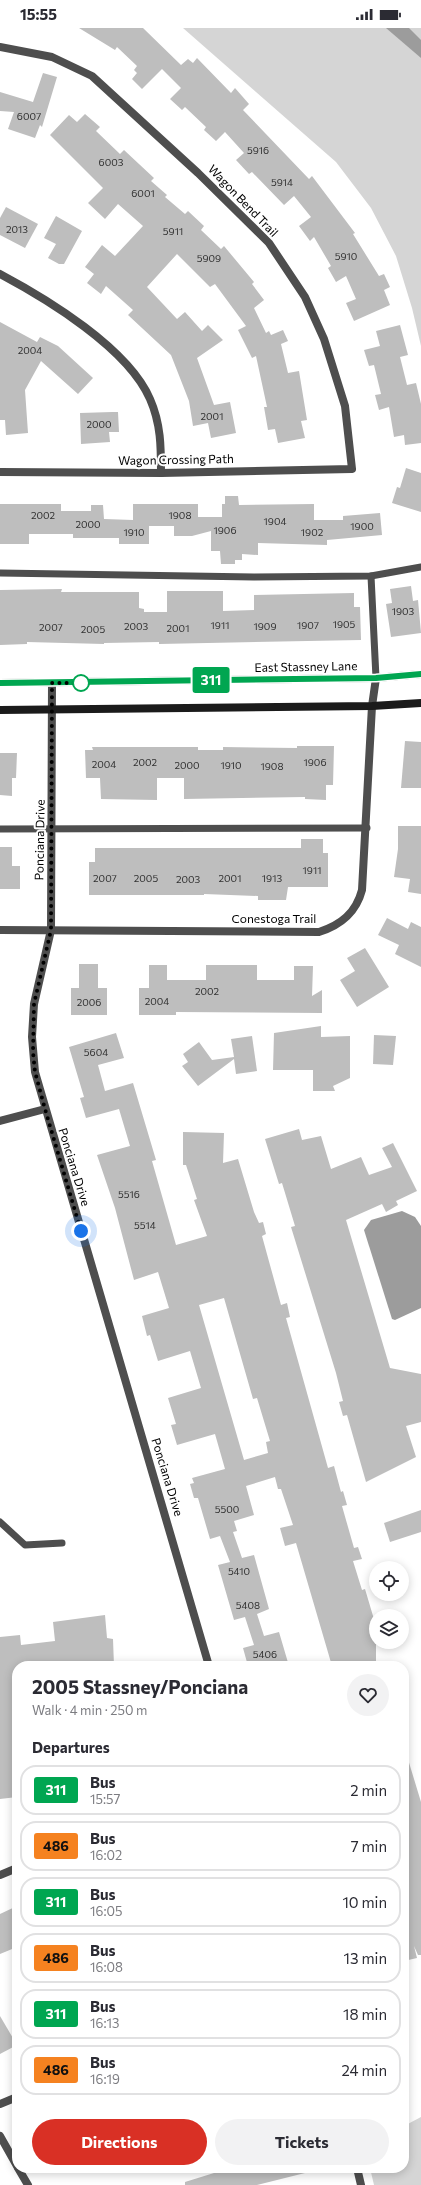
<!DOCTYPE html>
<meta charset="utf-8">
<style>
:root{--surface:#fff;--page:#f2f2f3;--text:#2b2b33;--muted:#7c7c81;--line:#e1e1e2;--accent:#d93025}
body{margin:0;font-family:Commissioner,sans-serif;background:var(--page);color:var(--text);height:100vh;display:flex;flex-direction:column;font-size:15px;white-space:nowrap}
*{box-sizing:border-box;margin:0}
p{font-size:13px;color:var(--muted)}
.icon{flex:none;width:22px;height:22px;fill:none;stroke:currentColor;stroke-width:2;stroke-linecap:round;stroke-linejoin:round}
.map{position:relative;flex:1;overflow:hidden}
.panel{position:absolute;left:12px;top:1633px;width:397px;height:512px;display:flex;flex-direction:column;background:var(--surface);border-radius:16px;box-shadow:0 2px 10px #0003}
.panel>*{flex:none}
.badge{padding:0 8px;border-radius:3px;font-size:14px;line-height:26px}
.tools{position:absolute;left:369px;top:1533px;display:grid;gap:8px}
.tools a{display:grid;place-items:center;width:40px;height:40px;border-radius:50%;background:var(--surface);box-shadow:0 2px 10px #0003;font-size:20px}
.you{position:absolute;width:20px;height:20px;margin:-10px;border:3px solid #fff;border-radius:50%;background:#1a73e8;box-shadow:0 0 0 6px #1a73e833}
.map>.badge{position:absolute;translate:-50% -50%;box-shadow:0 0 0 2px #fff}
h2{padding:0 20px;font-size:15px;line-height:36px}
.round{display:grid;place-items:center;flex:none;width:42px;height:42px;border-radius:21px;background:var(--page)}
.summary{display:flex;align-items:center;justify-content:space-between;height:68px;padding:0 20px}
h1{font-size:19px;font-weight:700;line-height:30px}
.button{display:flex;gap:8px;margin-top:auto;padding:8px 20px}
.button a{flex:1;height:46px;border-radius:24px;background:var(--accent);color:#fff;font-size:16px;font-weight:700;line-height:46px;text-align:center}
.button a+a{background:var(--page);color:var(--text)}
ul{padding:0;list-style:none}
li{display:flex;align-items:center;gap:12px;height:50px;margin:0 8px 6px;padding:0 12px;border:2px solid var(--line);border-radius:16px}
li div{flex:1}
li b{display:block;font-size:15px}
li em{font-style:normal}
li .badge{min-width:44px;font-weight:700;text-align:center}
.status{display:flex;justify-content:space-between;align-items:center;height:28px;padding:0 20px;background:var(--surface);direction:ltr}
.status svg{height:11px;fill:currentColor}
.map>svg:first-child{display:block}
.green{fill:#d5d5d5}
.water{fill:#9c9c9c}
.building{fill:#bebebe;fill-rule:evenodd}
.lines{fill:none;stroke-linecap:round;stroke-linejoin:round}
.service{stroke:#4e4e4e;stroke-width:7}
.minor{stroke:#4e4e4e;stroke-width:8}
.tertiary{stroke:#4e4e4e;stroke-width:8}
.secondary{stroke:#1b1b1b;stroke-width:8}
.line-casing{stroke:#fff;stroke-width:9}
.line{stroke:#00a651;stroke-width:6}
.walk{stroke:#000;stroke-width:4;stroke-dasharray:0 7.2}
.stop-dot{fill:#fff;stroke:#00a651;stroke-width:2}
.labels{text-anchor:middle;stroke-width:4;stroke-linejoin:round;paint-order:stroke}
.number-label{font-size:10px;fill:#303030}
.street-label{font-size:12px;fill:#000;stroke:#fff}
</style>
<div class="status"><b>15:55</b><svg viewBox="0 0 49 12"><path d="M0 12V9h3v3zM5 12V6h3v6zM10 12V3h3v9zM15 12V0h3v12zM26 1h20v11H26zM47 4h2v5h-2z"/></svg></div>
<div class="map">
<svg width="421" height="2157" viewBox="0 0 421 2157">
<rect width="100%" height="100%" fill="#fff"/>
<g class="green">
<path d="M183,0H421V318L412,280L396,228L371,180L336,134Z"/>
<path d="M421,2089V2157H374L370,2140H404V2098Z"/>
</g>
<g class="water">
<path d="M386,0H409L421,12V30Z"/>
<path d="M402,1183L415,1189L421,1198V1280L395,1292L392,1291L364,1202L371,1192Z"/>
</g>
<g class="building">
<path d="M79,0H143L181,37L188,31L193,35L197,30L231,65L235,60L249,76L243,82L309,151L312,148L355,205L353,206L379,248L384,246L390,259L384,262L390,277L354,293L346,275L356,271L346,248L336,254L328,240L331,238L314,209L310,213L299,198L311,189L294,168L284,177L252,144L249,146L236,132L244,125L225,104L216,113L204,102L206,99L185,79L182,82L170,71L181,60L162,41L142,61L132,51L137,45L134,42L137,38L117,19L115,22Z"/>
<path d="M43,45L57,49L42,99L40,97L35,110L8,101L14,84L0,83V64L33,74Z"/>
<path d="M85,86L100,99L96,103L120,126L124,122L154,150L151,153L167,167L165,169L185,186L188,183L204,198L201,202L221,221L224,218L254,254L252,256L264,272L254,280L266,305L269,303L271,307L283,302L288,313L281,316L288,345L299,343L307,392L301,393L305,410L278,415L275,401L268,402L264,379H267L256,328L252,330L238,302L246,298L215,256L210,259L177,226L147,259L177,291L185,284L202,303L208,297L223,312L197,330L214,377L230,374L236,405L211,410L208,395L193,398L189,373L171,327L128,287L133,282L106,258L101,266L87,255L94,246L85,239L102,217L115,228L143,198L118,176L105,191L88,175L103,160L50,107L69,87L77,94Z"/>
<path d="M6,179L38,196L25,220L0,207V190Z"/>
<path d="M56,188L82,203L64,236H59L48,230L56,216L44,210Z"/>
<path d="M0,294L37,314L40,309L58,318L93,350L78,366L41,333L25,362L28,405L6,407L5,392H0Z"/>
<path d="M400,297L408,327L400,329L407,357L416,355L421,376V415L405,417L404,407L394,409L389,379L379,382L375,367L381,366L374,337L369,338L364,322L380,318L376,303Z"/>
<path d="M112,384H118L119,404H109L110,414L81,416L80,385Z"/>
<path d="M406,440L421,445V484L392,475L397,459L400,460Z"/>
<path d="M225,468H238L239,477L314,476V492H343V488L380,485L382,507L327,512V517L258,515V527L242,526V532H235V536H221L220,523H211V503L192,508H174V498H149V516H119V510H73V506H29V516H0V476H61V483H91V477H103L104,491L133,492V476H198V489H222V476H225Z"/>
<path d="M411,558L413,573L418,572L421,605L391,609L386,576L392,575L390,561Z"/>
<path d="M62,561L61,564H139V580L144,581V584H167V563H223V583L254,582V567L354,565V579H360L361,612L159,616V614L104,615V616L27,614V616L0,617V562Z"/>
<path d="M405,713L421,714V760H401Z"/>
<path d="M297,718H334L333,757H326V772L305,771V769L184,771V750H157V772L101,771L100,750H86L85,722H93L92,719H198V722H223V719L297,720Z"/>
<path d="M0,725H17L16,750H12V768L0,767Z"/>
<path d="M398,798H421V866L408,864L410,851L394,849L398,821Z"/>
<path d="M301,811H323V825H328V859H288L286,872H258V868L204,866V867H89V834H95V820H301Z"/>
<path d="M0,819H12V838H20V861H0Z"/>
<path d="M387,890L408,901L411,894L421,899V939L395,926L399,917L378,907Z"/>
<path d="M365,920L389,959L357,979L340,952L355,943L347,930Z"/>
<path d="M79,936H98V960H107V987H71V960H79Z"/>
<path d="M149,937H167V952H206V937H257V952H294V938H313L312,968L322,962V985L176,984V987H139V960H149Z"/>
<path d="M321,998V1009L350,1008V1050L333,1058L335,1063H313V1042H273L274,1005Z"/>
<path d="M116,1005L124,1030L98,1037L105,1063L133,1055L156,1132L152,1133L176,1217L207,1208L194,1172L197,1171L186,1137H183V1104L224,1105L223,1135L238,1131L254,1184L259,1195L263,1194L266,1206L262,1208L281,1277L287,1275L290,1289L286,1290L328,1440L334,1438L341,1464L343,1463L347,1477L342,1478L354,1520L358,1519L362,1531L353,1533L362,1562L365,1561L376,1598V1633L360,1638H332L296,1515L285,1518L280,1500L293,1497L281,1461H278L275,1449L246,1458L254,1487L234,1493L237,1503L233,1504L242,1530L254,1527L269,1581L257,1586L264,1608L279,1604L289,1638H248L243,1620L254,1617L245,1589L234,1592L218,1537L230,1534L220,1508L210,1511L198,1470H194L190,1456L194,1455L192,1450L225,1441L215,1406L177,1417L171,1397L176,1396L168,1370L201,1360L190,1323L158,1333L150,1307L147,1308L142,1288L169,1280L158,1244L134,1252L115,1180L97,1127L130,1118L119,1081L86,1090L80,1070L84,1069L69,1019ZM224,1270L253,1371L257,1370L270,1413L266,1414L268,1425L244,1432L199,1277Z"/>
<path d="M374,1007L396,1008L393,1037L373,1036Z"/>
<path d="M252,1008L257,1043L236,1046L234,1031L198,1058L182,1038L188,1034L183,1026L199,1014L212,1032L234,1029L231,1011Z"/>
<path d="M299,1101L302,1112L321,1108L331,1141L361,1129L369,1147L392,1139L382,1120L393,1115L417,1163L396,1173L398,1177L386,1184L382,1176L346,1192L390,1340L421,1346V1394L406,1398L416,1429L366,1454L347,1387L343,1388L339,1374L343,1373L336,1345L291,1199L295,1198L282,1155L279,1156L265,1111Z"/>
<path d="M421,1482V1504L390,1514L384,1495Z"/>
<path d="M105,1587L107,1610L113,1611L114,1638H17V1769L0,1771V1609L20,1607L21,1617L55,1613L53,1594Z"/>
<path d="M404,1728H407L421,1774V1927H418L414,1918L417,1930L404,1933V1896L408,1895L404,1881Z"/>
<path d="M17,1878V1919L0,1926V1886Z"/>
<path d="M0,1988L17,2017L0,2026Z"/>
<path d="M230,2140H304L305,2145L257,2157H185V2154Z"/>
</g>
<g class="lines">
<g class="service">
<path d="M0,545L254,549L371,548L421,539"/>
<path d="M371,548L376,650"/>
<path d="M0,801L367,800"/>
<path d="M0,1494L25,1517L62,1515"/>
</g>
<g class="minor">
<path d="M0,19L52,29L92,48L198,145L269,215L305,269L324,311L345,378L352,441L161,445L0,444"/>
<path d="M0,246C47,271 128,320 150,371C161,396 161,419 161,445"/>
<path d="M0,902L319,904C341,897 356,885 362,862L372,678L376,650"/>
<path d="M0,1093L45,1081"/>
<path d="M0,1847L17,1840"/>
<path d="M0,2076L17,2069"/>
<path d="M0,2108L17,2138"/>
<path d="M18,2140L28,2157"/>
</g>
<g class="tertiary">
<path d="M52,655L51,902L34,976L32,1009L35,1044L209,1638"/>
<path d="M357,2140L361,2157"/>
</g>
<g class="secondary">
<path d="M0,655L376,650L421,646"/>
<path d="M0,682L372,678L421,675"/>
</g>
</g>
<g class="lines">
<defs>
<path id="line" d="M0,655L376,650L421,646"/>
</defs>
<use href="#line" class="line-casing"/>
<use href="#line" class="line"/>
<path class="walk" d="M81,655H52L51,902L34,976L33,1024L35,1044L45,1081L81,1203"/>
</g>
<circle class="stop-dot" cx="81" cy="655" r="8"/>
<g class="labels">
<g class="number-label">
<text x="29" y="92">6007</text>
<text x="258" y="126">5916</text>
<text x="111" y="138">6003</text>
<text x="282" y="158">5914</text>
<text x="143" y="169">6001</text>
<text x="17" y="205">2013</text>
<text x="173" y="207">5911</text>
<text x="346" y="232">5910</text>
<text x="209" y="234">5909</text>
<text x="30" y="326">2004</text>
<text x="212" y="392">2001</text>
<text x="99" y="400">2000</text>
<text x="43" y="491">2002</text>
<text x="180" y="491">1908</text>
<text x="275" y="497">1904</text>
<text x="88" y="500">2000</text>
<text x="362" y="502">1900</text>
<text x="225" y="506">1906</text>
<text x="134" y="508">1910</text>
<text x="312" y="508">1902</text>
<text x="403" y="587">1903</text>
<text x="344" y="600">1905</text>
<text x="220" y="601">1911</text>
<text x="308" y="601">1907</text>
<text x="136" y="602">2003</text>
<text x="265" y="602">1909</text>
<text x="51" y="603">2007</text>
<text x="178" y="604">2001</text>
<text x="93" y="605">2005</text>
<text x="145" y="738">2002</text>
<text x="315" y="738">1906</text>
<text x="104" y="740">2004</text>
<text x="187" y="741">2000</text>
<text x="231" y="741">1910</text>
<text x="272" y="742">1908</text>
<text x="312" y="846">1911</text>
<text x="105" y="854">2007</text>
<text x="146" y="854">2005</text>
<text x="230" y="854">2001</text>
<text x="272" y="854">1913</text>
<text x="188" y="855">2003</text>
<text x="207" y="967">2002</text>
<text x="157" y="977">2004</text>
<text x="89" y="978">2006</text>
<text x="96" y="1028">5604</text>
<text x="129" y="1170">5516</text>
<text x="145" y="1201">5514</text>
<text x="227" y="1485">5500</text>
<text x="239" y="1547">5410</text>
<text x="248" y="1581">5408</text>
<text x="265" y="1630">5406</text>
</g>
<g class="street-label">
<text transform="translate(243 173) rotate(46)" y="4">Wagon Bend Trail</text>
<text transform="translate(176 432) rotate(-1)" y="4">Wagon Crossing Path</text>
<text transform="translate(306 639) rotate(-1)" y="4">East Stassney Lane</text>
<text transform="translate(40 812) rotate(-89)" y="4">Ponciana Drive</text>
<text x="274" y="895">Conestoga Trail</text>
<text transform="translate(74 1139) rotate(73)" y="4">Ponciana Drive</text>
<text transform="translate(167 1449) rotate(73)" y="4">Ponciana Drive</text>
</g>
</g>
</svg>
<div class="tools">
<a><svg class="icon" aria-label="locate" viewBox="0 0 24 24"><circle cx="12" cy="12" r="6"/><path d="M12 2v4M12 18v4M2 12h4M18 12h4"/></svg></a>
<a><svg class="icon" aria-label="layers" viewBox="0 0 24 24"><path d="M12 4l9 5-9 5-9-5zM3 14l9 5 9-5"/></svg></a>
</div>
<div class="you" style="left:81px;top:1203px"></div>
<b class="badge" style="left:211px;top:652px;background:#00a651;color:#fff">311</b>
<section class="panel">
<div class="summary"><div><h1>2005 Stassney/Ponciana</h1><p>Walk · 4 min · 250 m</p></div><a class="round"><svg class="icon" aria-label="heart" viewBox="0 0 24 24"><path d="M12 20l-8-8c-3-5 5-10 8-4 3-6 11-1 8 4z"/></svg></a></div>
<h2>Departures</h2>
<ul>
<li><span class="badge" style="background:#00a651;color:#fff">311</span><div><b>Bus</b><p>15:57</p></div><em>2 min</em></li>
<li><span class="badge" style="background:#f58220;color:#111">486</span><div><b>Bus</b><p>16:02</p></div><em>7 min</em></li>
<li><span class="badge" style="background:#00a651;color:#fff">311</span><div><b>Bus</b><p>16:05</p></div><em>10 min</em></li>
<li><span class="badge" style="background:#f58220;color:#111">486</span><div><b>Bus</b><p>16:08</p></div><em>13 min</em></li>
<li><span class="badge" style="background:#00a651;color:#fff">311</span><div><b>Bus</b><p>16:13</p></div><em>18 min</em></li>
<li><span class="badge" style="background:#f58220;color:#111">486</span><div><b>Bus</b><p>16:19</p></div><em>24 min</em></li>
</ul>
<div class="button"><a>Directions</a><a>Tickets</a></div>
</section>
</div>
